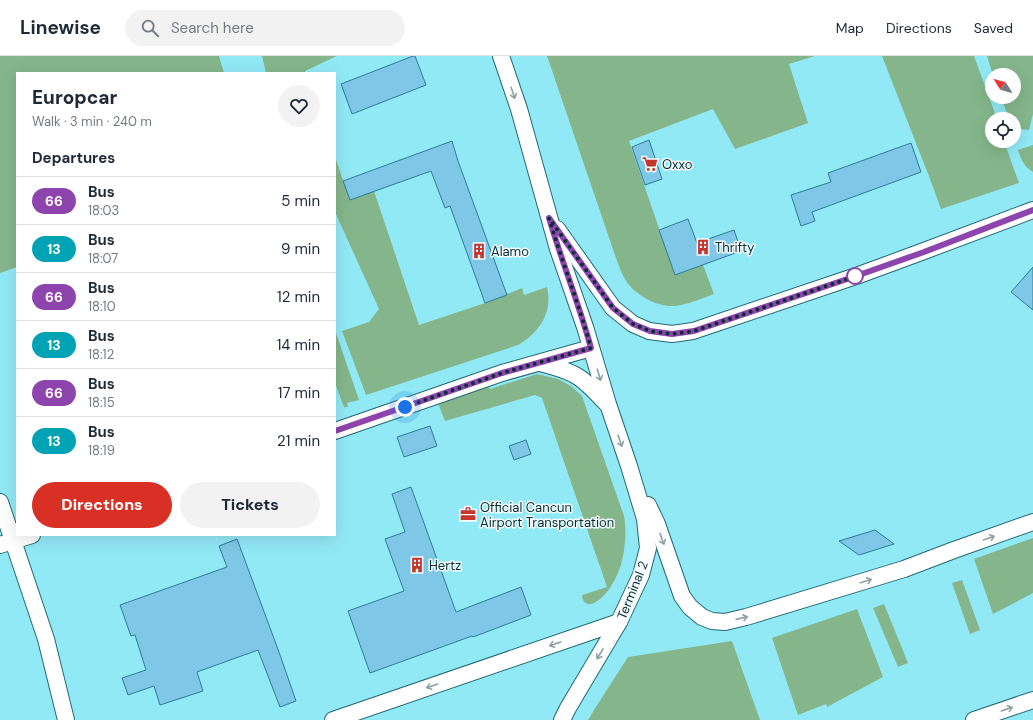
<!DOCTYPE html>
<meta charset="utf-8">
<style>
:root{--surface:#fff;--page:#f2f2f3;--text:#1f2937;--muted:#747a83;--line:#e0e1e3;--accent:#d93025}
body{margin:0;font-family:"DM Sans",sans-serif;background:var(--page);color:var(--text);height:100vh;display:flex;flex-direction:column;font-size:15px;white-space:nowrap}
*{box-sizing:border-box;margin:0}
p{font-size:13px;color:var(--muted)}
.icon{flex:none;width:22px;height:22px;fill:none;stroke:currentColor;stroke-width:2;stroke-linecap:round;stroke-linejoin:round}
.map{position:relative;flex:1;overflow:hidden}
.details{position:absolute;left:16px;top:16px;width:320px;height:464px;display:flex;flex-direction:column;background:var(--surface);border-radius:0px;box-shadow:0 4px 16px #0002}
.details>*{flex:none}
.badge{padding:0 8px;border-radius:13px;font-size:14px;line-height:26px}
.needle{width:26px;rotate:307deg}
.tools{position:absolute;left:985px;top:12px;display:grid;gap:8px}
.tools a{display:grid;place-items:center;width:36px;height:36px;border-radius:50%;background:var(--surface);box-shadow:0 4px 16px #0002;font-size:20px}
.you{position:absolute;width:20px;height:20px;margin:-10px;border:3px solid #fff;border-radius:50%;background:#1a73e8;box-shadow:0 0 0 6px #1a73e833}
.map>.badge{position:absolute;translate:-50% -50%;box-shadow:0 0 0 2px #fff}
h2{padding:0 16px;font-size:15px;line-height:36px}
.round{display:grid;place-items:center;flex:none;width:42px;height:42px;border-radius:21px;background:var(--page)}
.headline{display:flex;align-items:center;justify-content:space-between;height:68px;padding:0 16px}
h1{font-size:19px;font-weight:800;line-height:30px}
.action{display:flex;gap:8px;margin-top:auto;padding:8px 16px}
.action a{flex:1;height:46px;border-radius:24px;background:var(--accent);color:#fff;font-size:16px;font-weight:800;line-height:46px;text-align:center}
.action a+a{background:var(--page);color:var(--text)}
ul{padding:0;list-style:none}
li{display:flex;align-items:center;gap:12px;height:48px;padding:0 16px;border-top:1px solid var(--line)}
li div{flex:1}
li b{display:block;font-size:15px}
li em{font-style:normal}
li .badge{min-width:44px;font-weight:700;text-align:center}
header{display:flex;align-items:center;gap:24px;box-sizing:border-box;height:56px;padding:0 20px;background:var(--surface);border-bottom:1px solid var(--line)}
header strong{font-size:19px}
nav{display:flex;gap:22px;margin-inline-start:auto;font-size:14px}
.search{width:280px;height:36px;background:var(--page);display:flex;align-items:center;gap:10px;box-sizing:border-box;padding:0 14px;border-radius:22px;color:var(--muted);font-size:15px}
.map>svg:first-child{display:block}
.green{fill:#85b68b}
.building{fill:#7ec7e7;stroke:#307b98}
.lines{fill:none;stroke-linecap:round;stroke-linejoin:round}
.street-casing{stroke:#236872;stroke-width:18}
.street{stroke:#fff;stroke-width:16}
.oneway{stroke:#8fa1a3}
.line-casing{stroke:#fff;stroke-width:9}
.line{stroke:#8e44ad;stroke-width:6}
.walk{stroke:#062e33;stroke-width:4;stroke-dasharray:0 7.2}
.stop-dot{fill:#fff;stroke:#8e44ad;stroke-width:2}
.labels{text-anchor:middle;stroke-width:3;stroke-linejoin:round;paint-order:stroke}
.poi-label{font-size:13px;fill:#062e33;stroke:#f3fbfd;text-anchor:start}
.street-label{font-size:13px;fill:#062e33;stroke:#f3fbfd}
</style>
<header>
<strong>Linewise</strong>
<div class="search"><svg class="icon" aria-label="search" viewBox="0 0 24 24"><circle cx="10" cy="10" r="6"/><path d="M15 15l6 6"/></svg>Search here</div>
<nav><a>Map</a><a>Directions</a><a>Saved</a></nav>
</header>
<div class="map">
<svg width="1033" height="664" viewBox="0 0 1033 664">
<rect width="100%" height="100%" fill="#92e9f6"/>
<g class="green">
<path d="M0,0H219L224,17H17V211L0,217Z"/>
<path d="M262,0H337L305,15V17H266Z"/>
<path d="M547,0H815L789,8L808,67L735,93L713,53L629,85L675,219L703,209L714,238C703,242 692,247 681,249C662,254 637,241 626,225C622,219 620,212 617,205Z"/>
<path d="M882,0H974L997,63H992V85H1004L1019,127L941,153L930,123Z"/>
<path d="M987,0H1033V58L1029,74L1014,72V63H1009L1001,41H1014V19H993Z"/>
<path d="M1033,89V116C1024,111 1021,103 1018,94Z"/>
<path d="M335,101L350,144L374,135L419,269L485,247L522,232L524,239L547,231C553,256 540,276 518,289L366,339L342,275L369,266L379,253L335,156Z"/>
<path d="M335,277H336L359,344L347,347L348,351H344L335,327Z"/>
<path d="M537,318L558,323L571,330L582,340L624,460C627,475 625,494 621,509C616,523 608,540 594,547C591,548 589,549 586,547C583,545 582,543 582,539L607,531L542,342L535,339L445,365L438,347L488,330L490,333Z"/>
<path d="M1033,482V537L993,558L974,503Z"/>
<path d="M962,524L980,574L970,578L952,527Z"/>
<path d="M884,548L908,607L898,611L873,552Z"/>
<path d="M857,553L883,621L827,651L826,648L798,659L772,582Z"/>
<path d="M732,585L760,664H588L594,654L628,601Z"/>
</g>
<g class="building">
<path d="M413,0H415L426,29L352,58L341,28Z"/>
<path d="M649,84L662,123L645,129L632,91Z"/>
<path d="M452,85L458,105L507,239L485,247L450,150L445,152L431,115L350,144L343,125Z"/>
<path d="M911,87L921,116L812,156L815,165L801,170L791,139L831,126L828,117Z"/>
<path d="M688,163L697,187L734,174L741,195L675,219L659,174Z"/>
<path d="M1033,211V254L1011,236Z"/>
<path d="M430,370L437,390L404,401L397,381Z"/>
<path d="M526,384L531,398L514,404L509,390Z"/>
<path d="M411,431L456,556L521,531L531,559L473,581L472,580L370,617L348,555L404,535L385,483L405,476L392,438Z"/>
<path d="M875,474L894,488L859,499L839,485Z"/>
<path d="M237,483L279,596L296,645L280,651L258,594L197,616L203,635L160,649L154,630L128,639L122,622L146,614L135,579L131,580L120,549L227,511L219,490Z"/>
</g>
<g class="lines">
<defs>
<g id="street">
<path d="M501,0L519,53L558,193L585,271L608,348L629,410L645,463L648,492L641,519L619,566L568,652L562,664"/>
<path d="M557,173L613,252L633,268L649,275L672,278L693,275L859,219L924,195L1033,154"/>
<path d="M540,307C552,310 563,313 573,318C586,324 596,337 606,347"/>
<path d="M335,375L502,317L591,292"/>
<path d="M0,446L46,583L66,664"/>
<path d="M648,449L657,468L682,540L690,551L702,561L712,565L725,566L746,561L904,513L954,494L1033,466"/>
<path d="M0,489L32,479"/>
<path d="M333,664L619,566"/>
<path d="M974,664L1033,644"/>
</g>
</defs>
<use href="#street" class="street-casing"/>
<use href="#street" class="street"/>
</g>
<defs><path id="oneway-shaft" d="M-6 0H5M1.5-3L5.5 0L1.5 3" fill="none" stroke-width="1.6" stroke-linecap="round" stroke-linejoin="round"/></defs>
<g class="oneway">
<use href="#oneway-shaft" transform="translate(513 37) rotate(72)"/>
<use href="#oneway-shaft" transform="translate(599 319) rotate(73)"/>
<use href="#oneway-shaft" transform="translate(620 385) rotate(71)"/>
<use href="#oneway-shaft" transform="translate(989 482) rotate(-19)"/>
<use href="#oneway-shaft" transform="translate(662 483) rotate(70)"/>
<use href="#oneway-shaft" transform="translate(866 525) rotate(-17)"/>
<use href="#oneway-shaft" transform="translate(742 562) rotate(-13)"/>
<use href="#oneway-shaft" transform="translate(555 588) rotate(161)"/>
<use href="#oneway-shaft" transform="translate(600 598) rotate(121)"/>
<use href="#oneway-shaft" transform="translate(432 630) rotate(161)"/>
<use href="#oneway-shaft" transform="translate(1007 653) rotate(-19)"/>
</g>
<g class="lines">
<defs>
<path id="line" d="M335,375L502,317L591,292C579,248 562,206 549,162L613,252L633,268L650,275L672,278L694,275L859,219L924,196L1033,154"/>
</defs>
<use href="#line" class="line-casing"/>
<use href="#line" class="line"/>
<path class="walk" d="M405,351L502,317L591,292C579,248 562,206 549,162L613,252L633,268L650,275L672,278L694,275L859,219L855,220"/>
</g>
<defs>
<symbol id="supermarket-bare" viewBox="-9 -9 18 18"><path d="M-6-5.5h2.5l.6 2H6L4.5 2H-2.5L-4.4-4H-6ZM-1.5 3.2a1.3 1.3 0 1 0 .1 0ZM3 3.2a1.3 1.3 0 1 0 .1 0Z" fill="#c3352d" stroke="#f3fbfd" stroke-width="2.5" paint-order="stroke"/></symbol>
<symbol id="building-bare" viewBox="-9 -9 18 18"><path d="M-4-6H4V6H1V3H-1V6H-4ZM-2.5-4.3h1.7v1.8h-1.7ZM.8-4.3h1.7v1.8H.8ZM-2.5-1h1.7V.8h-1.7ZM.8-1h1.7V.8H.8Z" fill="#c3352d" stroke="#f3fbfd" stroke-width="2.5" paint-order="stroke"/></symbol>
<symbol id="office-bare" viewBox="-9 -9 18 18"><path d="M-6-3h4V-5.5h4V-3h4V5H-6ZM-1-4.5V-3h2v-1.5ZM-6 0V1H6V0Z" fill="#c3352d" stroke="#f3fbfd" stroke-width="2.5" paint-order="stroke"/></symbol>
</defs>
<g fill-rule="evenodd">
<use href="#supermarket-bare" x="639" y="97" width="22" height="22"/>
<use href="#building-bare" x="692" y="180" width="22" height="22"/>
<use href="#building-bare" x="468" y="184" width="22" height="22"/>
<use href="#office-bare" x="457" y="447" width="22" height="22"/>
<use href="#building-bare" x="406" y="498" width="22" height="22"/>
</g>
<circle class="stop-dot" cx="855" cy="220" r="8"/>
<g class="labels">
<g class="poi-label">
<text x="662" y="113">Oxxo</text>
<text x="715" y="196">Thrifty</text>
<text x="491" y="200">Alamo</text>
<text x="480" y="456">Official Cancun<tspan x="480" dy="15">Airport Transportation</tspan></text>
<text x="429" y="514">Hertz</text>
</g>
<g class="street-label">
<text transform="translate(632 534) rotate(-68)" y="5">Terminal 2</text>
</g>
</g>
</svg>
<div class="tools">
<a><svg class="needle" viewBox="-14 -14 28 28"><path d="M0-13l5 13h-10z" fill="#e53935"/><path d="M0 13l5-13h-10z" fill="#747a83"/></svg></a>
<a><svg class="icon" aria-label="locate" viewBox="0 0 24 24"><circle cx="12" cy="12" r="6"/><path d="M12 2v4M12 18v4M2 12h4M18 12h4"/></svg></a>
</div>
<div class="you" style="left:405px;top:351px"></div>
<section class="details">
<div class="headline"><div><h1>Europcar</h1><p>Walk · 3 min · 240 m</p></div><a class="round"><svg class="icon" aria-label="heart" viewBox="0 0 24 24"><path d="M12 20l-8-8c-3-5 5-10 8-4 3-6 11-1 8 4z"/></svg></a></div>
<h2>Departures</h2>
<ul>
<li><span class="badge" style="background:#8e44ad;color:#fff">66</span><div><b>Bus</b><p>18:03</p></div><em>5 min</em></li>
<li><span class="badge" style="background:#00a3b4;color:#fff">13</span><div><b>Bus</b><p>18:07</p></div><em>9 min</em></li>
<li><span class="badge" style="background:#8e44ad;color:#fff">66</span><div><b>Bus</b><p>18:10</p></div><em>12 min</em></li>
<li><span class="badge" style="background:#00a3b4;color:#fff">13</span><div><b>Bus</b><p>18:12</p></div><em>14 min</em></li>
<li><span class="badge" style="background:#8e44ad;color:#fff">66</span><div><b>Bus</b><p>18:15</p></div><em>17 min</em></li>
<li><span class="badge" style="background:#00a3b4;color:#fff">13</span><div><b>Bus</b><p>18:19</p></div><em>21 min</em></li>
</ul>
<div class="action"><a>Directions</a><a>Tickets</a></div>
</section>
</div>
